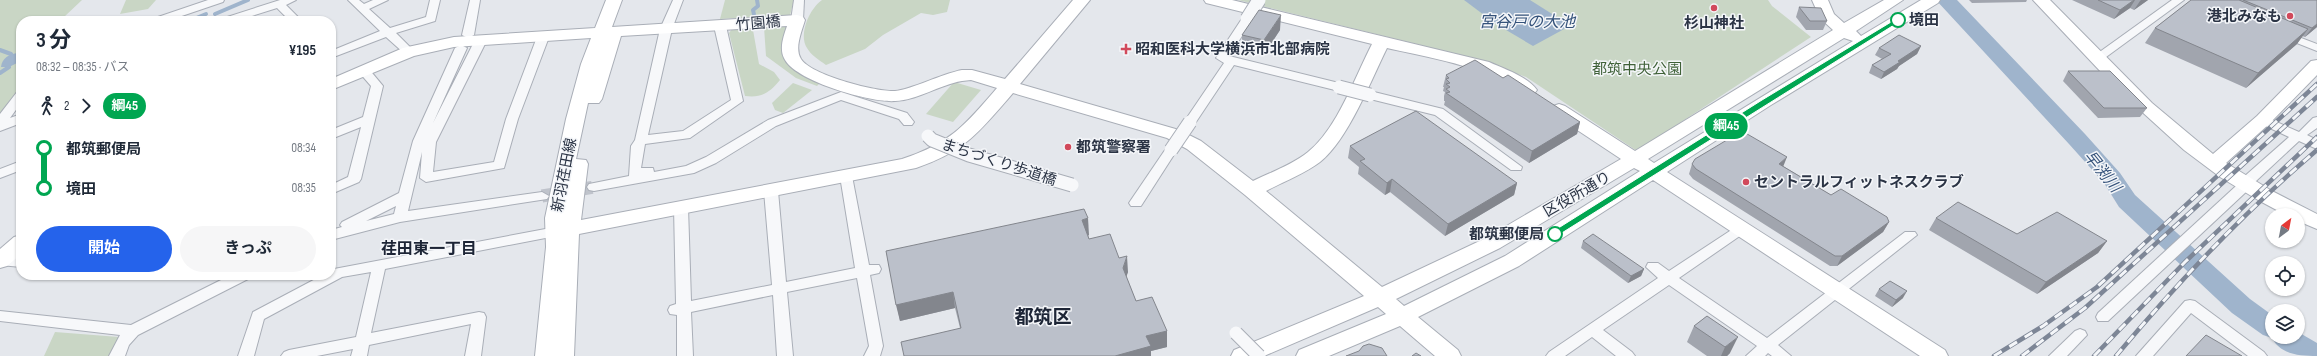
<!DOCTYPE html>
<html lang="ja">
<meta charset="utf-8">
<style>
:root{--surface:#fff;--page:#f6f6f7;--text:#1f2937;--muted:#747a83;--accent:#2563eb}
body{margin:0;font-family:"Sofia Sans Condensed","Noto Sans JP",sans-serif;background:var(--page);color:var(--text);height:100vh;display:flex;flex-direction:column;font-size:15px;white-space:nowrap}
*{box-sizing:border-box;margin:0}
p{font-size:13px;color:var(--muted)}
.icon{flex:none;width:22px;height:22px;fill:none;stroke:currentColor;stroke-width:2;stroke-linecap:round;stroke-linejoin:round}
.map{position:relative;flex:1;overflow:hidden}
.sheet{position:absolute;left:16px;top:16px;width:320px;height:264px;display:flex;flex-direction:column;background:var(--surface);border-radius:16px;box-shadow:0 1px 3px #0004}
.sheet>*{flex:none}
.badge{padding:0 8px;border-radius:13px;font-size:14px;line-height:26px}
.needle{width:26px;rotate:32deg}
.fabs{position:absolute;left:2265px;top:208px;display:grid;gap:8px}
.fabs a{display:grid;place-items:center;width:40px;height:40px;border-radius:50%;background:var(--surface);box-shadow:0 1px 3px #0004;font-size:20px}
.map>.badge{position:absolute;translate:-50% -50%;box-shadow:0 0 0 2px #fff}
.legs{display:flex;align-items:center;gap:6px;height:44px;padding:0 20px;font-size:13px}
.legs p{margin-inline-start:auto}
.summary{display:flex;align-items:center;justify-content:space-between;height:68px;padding:0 20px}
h1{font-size:22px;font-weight:700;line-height:30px}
.cta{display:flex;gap:8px;margin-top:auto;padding:8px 20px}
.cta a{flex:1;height:46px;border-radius:24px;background:var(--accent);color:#fff;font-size:16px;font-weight:700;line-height:46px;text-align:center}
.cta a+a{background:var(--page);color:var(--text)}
ul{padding:0 20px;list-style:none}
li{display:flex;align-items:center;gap:14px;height:40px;font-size:15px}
li i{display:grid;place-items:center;width:6px;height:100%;margin:0 5px;background:currentColor}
li i::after{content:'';width:10px;height:10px;margin:-5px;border:3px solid;border-radius:50%;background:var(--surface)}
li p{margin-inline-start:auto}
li:first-child i{background:linear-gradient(#0000 50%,currentColor 0)}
li:last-child i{background:linear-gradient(currentColor 50%,#0000 0)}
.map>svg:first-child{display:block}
.green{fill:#c9d6c5}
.water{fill:#9fb4cc}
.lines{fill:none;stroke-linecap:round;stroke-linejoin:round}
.stream{stroke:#9fb4cc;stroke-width:4}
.river{fill:#9fb4cc;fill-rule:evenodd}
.street-tunnel{stroke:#bfc3cb;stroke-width:13;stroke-dasharray:13 6;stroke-linecap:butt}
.street-casing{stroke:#a9aeb7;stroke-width:2}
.secondary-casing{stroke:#a9aeb7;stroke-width:2}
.street{fill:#f7f8fa;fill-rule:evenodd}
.secondary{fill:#fff;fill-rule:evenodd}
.rail-casing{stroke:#7d8696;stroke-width:4.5}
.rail{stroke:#f4f6f9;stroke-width:3;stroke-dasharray:9;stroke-linecap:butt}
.street-bridge-casing{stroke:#a9aeb7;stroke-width:15;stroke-linecap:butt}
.street-bridge{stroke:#f7f8fa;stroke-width:13}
.wall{fill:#a1a5ae}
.shaded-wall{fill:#83868d}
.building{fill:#bbc0ca;stroke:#83868d}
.line-1{fill:#00a651;stroke:#fff}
.poi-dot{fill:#d1495b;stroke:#f4f6f9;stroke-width:1.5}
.stop-1-dot{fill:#fff;stroke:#00a651;stroke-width:2}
.labels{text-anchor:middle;stroke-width:3;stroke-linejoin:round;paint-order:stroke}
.poi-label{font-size:15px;font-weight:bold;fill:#2b3445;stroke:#f4f6f9;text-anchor:start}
.stop-label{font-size:15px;font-weight:bold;fill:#2b3445;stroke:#f4f6f9;text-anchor:start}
.street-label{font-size:15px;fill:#2b3445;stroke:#f4f6f9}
.park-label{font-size:15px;fill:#3f6138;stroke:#f4f6f9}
.water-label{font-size:16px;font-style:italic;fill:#34527a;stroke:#f4f6f9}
.neighbourhood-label{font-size:16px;font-weight:bold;fill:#1d2536;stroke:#f4f6f9}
.district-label{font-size:19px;font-weight:bold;fill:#1d2536;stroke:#f4f6f9}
</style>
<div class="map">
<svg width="2317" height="356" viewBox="0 0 2317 356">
<rect width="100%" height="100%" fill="#e4e7ec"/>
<g class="green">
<path d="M0,0H82L64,17L68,21H21V86L0,115Z"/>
<path d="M126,0H156L148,9L120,14Z"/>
<path d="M725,0H794L790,15L720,19Z"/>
<path d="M822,0H950L947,12L933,15L921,13L883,35L865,49L826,65C819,60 811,55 807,48C798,34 810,8 822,0Z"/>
<path d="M1238,0H1768L1772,6L1811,37L1637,151L1526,77L1469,57Z"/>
<path d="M790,24L788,61L799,73L821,82L817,86L796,78L766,56L764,27Z"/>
<path d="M732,29L753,30L759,64L774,72L780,80C769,93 762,98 745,96L729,33Z"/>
<path d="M954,82L981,90L953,122L926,114Z"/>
<path d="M793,83L812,90L783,113L775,110L772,103Z"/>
<path d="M55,332L119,337L112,356H44Z"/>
</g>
<g class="water">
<path d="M1464,0H1530L1568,24L1566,28L1533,46L1496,24Z"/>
<path d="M18,53L21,56V61L9,67H1C2,58 9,54 18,53Z"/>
</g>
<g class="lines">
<g class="stream">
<path d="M215,14L248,0"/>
<path d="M755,19L753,10L758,6L757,0"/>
<path d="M179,21L194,19L206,14"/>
<path d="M0,50L11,54"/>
<path d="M0,73L9,67"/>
</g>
<path class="river" d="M1936,0H1957L2085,134L2120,173L2135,195L2250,299L2272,315V337H2298V332L2317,343V356C2300,356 2281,355 2272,338L2263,335L2232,313L2119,207L2104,183L2069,144Z"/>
<path class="street-tunnel" d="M542,196L594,187"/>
<defs>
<g id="street">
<path d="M208,0H224L223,2L167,21H150L152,19Z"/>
<path d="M280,0H296L286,5L302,21H290L277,8L236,21H219L221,19Z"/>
<path d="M348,0H359L364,4L373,0H388L369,9L390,28L426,17L430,0H440L435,21L396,33L415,52L413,54H405L386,37L331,58V51L380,31Z"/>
<path d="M470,0H480L474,35L468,38L462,35Z"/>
<path d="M673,0H683L672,29L648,135L683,131L731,100L714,26L716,24H724L726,26L743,101L690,138L645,144L641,168H653L654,172L686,166L706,157L768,120L841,92L907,113L914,122L912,125H904L899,119L841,100L776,126L716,163L694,173L594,191L589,190L587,187L589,184L629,176L631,146L635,140L660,29Z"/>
<path d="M794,0H804L803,20L797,23L791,20Z"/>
<path d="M2172,0H2184L2102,60H2094L2092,58L2094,56Z"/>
<path d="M1247,16L1253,19L1229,56L1343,84L1345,87L1339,91L1234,65L1194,125H1186L1184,122L1224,63L1216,58L1243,17Z"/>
<path d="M2283,31L2317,44V51L2279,36L2277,34L2279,32Z"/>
<path d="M543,34L549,37L518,119L504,168L426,182L420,178L422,152L408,211L542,192L549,196L547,199L400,222L331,240V230L342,227L340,225L342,222L399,193L413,141L455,48L461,45L467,48L433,123L475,40L481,37L487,40L436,142L433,172L494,162L506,119L537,37ZM396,206L394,214L366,221Z"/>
<path d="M364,67L368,68L383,86L361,179L359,182L331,194V185L348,177L361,127L331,139V130L363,117L371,86L358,71Z"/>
<path d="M21,91V103L10,118L21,114V123L0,131V114L17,92Z"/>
<path d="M1370,91L1443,109L1522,167L1521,170H1511L1435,115L1366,98L1364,95L1366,92Z"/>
<path d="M2263,116L2299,132L2313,118L2317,117V128L2307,135L2317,140V149L2299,141L2256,181L2251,182L2244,178L2246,175L2289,137L2259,123L2257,120L2259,117Z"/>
<path d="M1171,146L1177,150L1141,206H1131L1129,203L1131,200L1167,147Z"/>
<path d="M21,161V170L0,178V169Z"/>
<path d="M846,172L852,176L869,265H879L881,269L879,273L870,275L883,346L880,356H864L869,346L857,278L787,292L793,356H777L773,295L691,312L693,356H677V315L670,314L668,310L670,306L676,304L674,207L676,204H686L688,207L691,301L772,285L764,191L771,187L778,191L786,282L855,268L840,176Z"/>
<path d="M2241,185L2246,186L2248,189L2246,192L2108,321H2098L2096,317L2098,313L2236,186Z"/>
<path d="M1742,223L1747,225L1749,228L1747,231L1679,278L1767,338L1905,232H1915L1917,235L1778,345L1791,356H1772L1768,353L1765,356H1746L1757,346L1669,285L1603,330L1632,352L1635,356H1616L1592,337L1565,356H1546L1549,352L1658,278L1646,267L1648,263H1658L1669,271Z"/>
<path d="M556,227L561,229L563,232L561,235L385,269L371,333L479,312L484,313L486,317L481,356H465L471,324L369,345L367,356H351L353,349L317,356H281L284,352L289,350L356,337L371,272L342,277L264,319L254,356H238L253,312L323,275H331V271L334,269Z"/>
<path d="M0,255L21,257V267L0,265Z"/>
<path d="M231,275H250L248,279L138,335L129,345L125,356H109L120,335L0,321V311L131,325Z"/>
<path d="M2190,300L2195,301L2264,352L2267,356H2248L2191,313L2153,356H2136L2185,301Z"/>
<path d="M2080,329L2085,331L2087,335L2067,356H2049L2075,331Z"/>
</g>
<g id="secondary">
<path d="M606,0H622L612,27L797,15L803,17L805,20C802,31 794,48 801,59C811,75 876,92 895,91C913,89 941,74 962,70H972L1005,79L1073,0H1090L1020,84L1179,130L1201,141L1253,181C1271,172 1292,165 1308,152C1337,129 1355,77 1372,44L1206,3L1204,0H1232L1489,62C1504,69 1527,76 1537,90L1534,94C1519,98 1507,82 1493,77C1460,62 1422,56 1387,48C1371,80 1348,140 1320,162C1304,174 1283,182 1266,191L1382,287L1486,238L1621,159L1553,114L1550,110L1553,106L1559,104L1565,106L1635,151L1833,30L1820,18L1812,0H1828L1834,14L1844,23L1884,0H1903L1856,31L1861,36L1921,0H1940L1938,3L1771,105L1667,172L1945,350L1948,356H1920L1653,180L1519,266L1418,317L1458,350L1461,356H1435L1400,326L1329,356H1296L1299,350L1386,314L1378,307L1264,356H1231L1234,350L1364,296L1245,195L1187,149L1167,138L1013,93C980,131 966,151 916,168L579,234L574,356H535L546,247L545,218L566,119L581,64L591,38L454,47L414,56L331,90V79L403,48L454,37L595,28ZM787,26C784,35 779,48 784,58C794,81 871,103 895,101C918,100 939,85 962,81L971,80L997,88C965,125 951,143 902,159L581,220L588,164L586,160L576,159L588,103H599L602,99L621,36ZM1844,38L1853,41L1654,163L1648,159ZM1634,168L1640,171L1505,256L1404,306L1396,299L1500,248Z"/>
<path d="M2033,0H2050L2152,103L2213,154L2257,116L2311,61L2317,60V75L2269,124L2226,163L2272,191L2317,214V229L2298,221V215H2286L2258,200L2220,177L2184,150L2118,90Z"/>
<path d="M21,235V254L7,266L0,268V249L14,237Z"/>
</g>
</defs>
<use href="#street" class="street-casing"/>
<use href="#secondary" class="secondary-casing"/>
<use href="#street" class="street"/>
<use href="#secondary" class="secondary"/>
<defs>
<g id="rail">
<path d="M1994,356L2043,326L2097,287L2317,84"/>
<path d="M2022,356L2085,308L2317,97"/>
<path d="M2094,356L2185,262L2317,137"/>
<path d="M2116,356C2178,282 2243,213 2317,150"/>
</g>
</defs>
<use href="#rail" class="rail-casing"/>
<use href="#rail" class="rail"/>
<defs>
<g id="street-bridge">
<path d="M1247,19L1259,0"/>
<path d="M1339,87L1370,95"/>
<path d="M928,136L932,140L969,155L1072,185"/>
<path d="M1171,150L1190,122"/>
<path d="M1236,333L1259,356"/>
</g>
</defs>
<use href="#street-bridge" class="street-bridge-casing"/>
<use href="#street-bridge" class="street-bridge"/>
</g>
<g class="wall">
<path d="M1969,0H2027L2026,2L1972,3Z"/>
<path d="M2072,0H2148L2134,10L2130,8L2114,19Z"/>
<path d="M2191,0H2317V27L2305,37L2302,36L2297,44L2246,88L2145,43L2155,28Z"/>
<path d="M1799,7L1827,21L1823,30H1806L1796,17Z"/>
<path d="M1280,30L1263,56L1242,50V35Z"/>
<path d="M1921,46L1917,54L1899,66L1897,69L1881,79L1869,73L1872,65L1882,59L1875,55L1879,48Z"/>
<path d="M2068,71L2147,108L2140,117L2098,118L2063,81Z"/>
<path d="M1446,75L1503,78L1580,122L1577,134L1529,163L1444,105L1445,101H1444V96L1445,92L1443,91L1444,87H1443Z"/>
<path d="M1350,146L1517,183L1514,195L1445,236L1390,192L1385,195L1358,174L1359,167L1348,158Z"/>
<path d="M1692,164L1783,166L1831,195L1889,222L1883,232L1837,266H1830L1693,179L1689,174Z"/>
<path d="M1936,218L2017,234L2107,241L2098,253L2037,294L1929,230Z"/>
<path d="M1088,235L1089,239L1119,258L1128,272L1126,276L1136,301L1167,331V347L1151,351V356H904L960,328L955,308L900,321L886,251L1089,235Z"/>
<path d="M1583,241L1644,269L1641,276L1628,283L1581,248Z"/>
<path d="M1879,289L1903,298L1892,307L1875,296Z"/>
<path d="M1707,316L1730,353L1727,356H1707L1687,342L1694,326Z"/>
</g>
<g class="shaded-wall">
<path d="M2134,0H2135L2130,8L2114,19L2120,10Z"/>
<path d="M2141,0H2148L2134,10L2140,1Z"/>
<path d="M1281,15L1280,30L1263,56L1264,40Z"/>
<path d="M2317,24V27L2305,37L2312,28Z"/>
<path d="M2308,29L2297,44L2246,88L2258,73Z"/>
<path d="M1921,46L1917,54L1899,66L1897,69L1881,79L1884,72L1898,61Z"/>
<path d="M1580,122L1577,134L1529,163L1532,151Z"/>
<path d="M1787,157L1783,167L1779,164Z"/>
<path d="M1392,179L1390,192L1385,195L1387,183Z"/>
<path d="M1517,183L1514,195L1445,236L1448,224Z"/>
<path d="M1088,218L1089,235L1083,236L1082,220Z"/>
<path d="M1889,222L1883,232L1837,266L1842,256Z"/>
<path d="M2107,241L2098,253L2037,294L2046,282Z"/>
<path d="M1127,256L1128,272L1124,284L1123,268Z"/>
<path d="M1644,269L1641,276L1628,283L1631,276Z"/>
<path d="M1907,291L1903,298L1892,307L1896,300Z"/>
<path d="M953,292L955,308L900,321L896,305Z"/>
<path d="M1167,331V347L1151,351V356H1115L1146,336Z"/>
<path d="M1738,337L1730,353L1727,356H1721L1725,347Z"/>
</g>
<g class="building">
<path d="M2098,0H2134L2120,10Z"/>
<path d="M2191,0H2239L2308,29L2258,73L2155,28Z"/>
<path d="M2243,0H2317V24L2312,28Z"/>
<path d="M1799,7L1821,8L1827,21H1810Z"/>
<path d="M1259,10L1281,15L1264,40L1242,35Z"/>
<path d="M1899,35L1921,46L1898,61L1900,62L1884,72L1872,65L1891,54L1879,48Z"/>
<path d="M1475,60L1503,78L1508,75L1580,122L1532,151L1446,93L1450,92L1446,89L1450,87L1446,84L1450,83L1446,79L1449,78L1446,75Z"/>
<path d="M2068,71H2110L2147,108H2104Z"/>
<path d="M1416,111L1517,183L1448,224L1392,179L1387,183L1360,161L1365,159L1350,146Z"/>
<path d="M1742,131L1787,157L1779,164L1831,195L1841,189L1887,217L1889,222L1842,256H1835L1696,169L1692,164L1695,159Z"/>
<path d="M1958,202L2017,234L2057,212L2107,241L2046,282L1936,218Z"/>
<path d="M1084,209L1088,218L1082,220L1089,239L1110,234L1119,258L1127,256L1123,268L1136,301L1152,297L1167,331L1146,336L1151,346L1115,356H904L901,342L961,328L953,292L896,305L886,251Z"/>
<path d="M1593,234L1644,269L1631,276L1583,241Z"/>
<path d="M1890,281L1907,291L1896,300L1879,289Z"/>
<path d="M1707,316L1738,337L1725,347L1694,326Z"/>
<path d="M2206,335L2242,356H2186Z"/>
<path d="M1369,344L1382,348L1387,356H1346L1359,351L1363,346Z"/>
<path d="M1416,353L1421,356H1412Z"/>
</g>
<path class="line-1" d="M1896,19L1902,20L1557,236H1552V232L1762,100Z"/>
<g class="poi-dot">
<circle cx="1714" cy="8" r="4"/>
<circle cx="2290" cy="16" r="4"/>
<path d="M1124 43h4v4h4v4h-4v4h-4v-4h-4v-4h4z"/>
<circle cx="1068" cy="147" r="4"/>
<circle cx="1746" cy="182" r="4"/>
</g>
<g class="stop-1-dot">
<circle cx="1898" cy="20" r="7"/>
<circle cx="1555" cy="234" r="7"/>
</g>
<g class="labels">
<g class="poi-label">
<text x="2282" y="21" text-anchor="end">港北みなも</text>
<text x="1714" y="28" text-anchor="middle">杉山神社</text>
<text x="1135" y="54">昭和医科大学横浜市北部病院</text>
<text x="1076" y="152">都筑警察署</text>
<text x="1754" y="187">セントラルフィットネスクラブ</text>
</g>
<g class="stop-label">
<text x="1909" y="25">境田</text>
<text x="1544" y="239" text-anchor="end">都筑郵便局</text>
</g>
<g class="street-label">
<text transform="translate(758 23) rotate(-5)" y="5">竹園橋</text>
<text transform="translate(999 162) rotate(18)" y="5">まちづくり歩道橋</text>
<text transform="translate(564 175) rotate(-79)" y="5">新羽荏田線</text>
<text transform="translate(1577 194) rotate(-30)" y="5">区役所通り</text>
</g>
<g class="park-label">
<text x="1637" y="74">都筑中央公園</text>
</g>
<g class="water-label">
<text x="1527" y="27">宮谷戸の大池</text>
<text transform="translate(2103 171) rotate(51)" y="6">早渕川</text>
</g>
<g class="neighbourhood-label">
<text x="429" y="254">荏田東一丁目</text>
</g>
<g class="district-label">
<text x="1043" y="323">都筑区</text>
</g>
</g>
</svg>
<div class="fabs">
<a><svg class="needle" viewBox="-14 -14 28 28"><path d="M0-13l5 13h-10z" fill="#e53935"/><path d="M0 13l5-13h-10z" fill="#747a83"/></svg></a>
<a><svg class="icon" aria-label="locate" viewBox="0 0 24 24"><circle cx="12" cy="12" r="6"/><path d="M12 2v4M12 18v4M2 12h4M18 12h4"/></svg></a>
<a><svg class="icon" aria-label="layers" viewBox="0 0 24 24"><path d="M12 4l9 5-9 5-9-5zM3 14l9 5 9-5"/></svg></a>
</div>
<b class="badge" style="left:1726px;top:126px;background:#00a651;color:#fff">綱45</b>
<section class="sheet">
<div class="summary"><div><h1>3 分</h1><p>08:32 – 08:35 · バス</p></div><b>¥195</b></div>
<div class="legs"><svg class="icon" aria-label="walk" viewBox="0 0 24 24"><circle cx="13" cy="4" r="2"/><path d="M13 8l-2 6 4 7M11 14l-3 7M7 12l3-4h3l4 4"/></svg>2<svg class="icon" aria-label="forward" viewBox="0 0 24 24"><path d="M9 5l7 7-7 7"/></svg><b class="badge" style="background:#00a651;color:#fff">綱45</b></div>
<ul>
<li><i style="color:#00a651"></i><b>都筑郵便局</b><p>08:34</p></li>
<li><i style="color:#00a651"></i><b>境田</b><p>08:35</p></li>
</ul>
<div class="cta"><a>開始</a><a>きっぷ</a></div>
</section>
</div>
